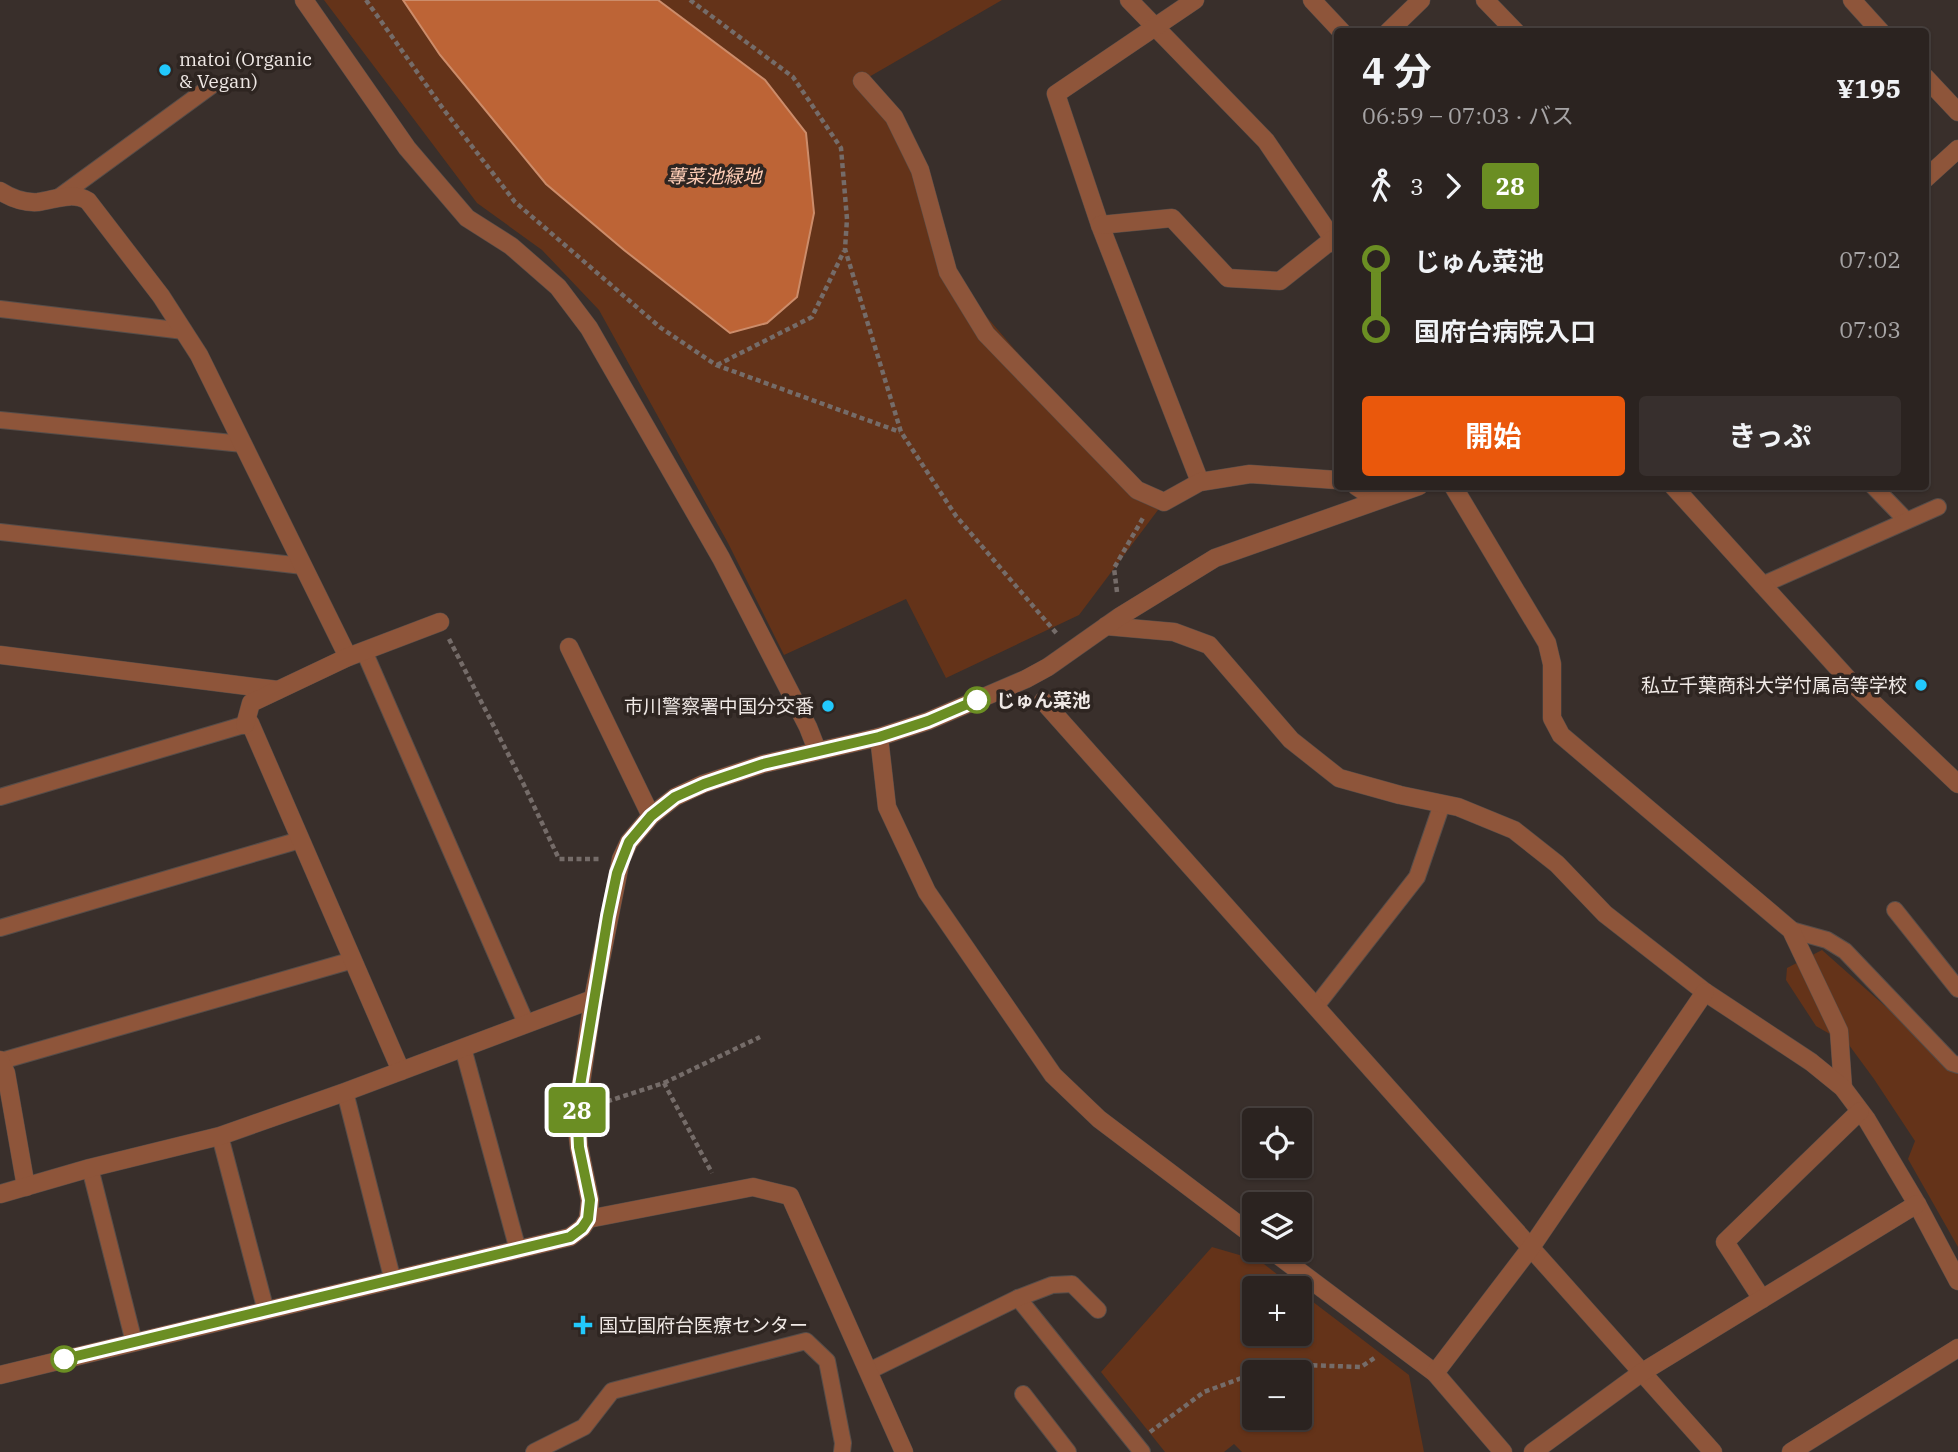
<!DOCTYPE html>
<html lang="ja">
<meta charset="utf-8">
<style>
:root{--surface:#2b2320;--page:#372f2d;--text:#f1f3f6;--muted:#a6a4a5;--line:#47403e;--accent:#ea580c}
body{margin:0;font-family:"IBM Plex Serif","Noto Sans JP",serif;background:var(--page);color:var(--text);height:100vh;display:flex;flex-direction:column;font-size:26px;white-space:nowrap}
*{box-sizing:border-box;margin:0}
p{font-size:23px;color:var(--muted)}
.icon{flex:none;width:38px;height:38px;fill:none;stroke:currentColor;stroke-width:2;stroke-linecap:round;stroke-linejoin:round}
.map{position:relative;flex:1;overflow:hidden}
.details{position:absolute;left:1334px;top:28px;width:595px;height:462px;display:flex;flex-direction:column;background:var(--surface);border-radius:7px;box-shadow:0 2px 5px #0004,0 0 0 2px var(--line)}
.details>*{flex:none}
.badge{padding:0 14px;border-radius:5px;font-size:24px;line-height:46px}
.fabs{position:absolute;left:1242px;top:1108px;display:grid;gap:14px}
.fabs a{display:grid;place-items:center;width:70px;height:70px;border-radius:7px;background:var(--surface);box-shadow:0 2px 5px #0004,0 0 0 2px var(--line);font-size:35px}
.map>.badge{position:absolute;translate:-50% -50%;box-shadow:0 0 0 4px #fff}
.legs{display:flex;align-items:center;gap:10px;height:77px;padding:0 28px;font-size:23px}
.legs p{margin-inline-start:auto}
.headline{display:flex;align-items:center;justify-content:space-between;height:119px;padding:0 28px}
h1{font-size:38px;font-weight:700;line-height:52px}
.primary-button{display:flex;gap:14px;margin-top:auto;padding:14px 28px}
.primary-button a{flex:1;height:80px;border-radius:7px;background:var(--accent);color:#fff;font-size:28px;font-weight:700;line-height:80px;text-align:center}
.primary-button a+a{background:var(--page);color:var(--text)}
ul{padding:0 28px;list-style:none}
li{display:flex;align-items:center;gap:24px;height:70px;font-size:26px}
li i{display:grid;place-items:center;width:10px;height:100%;margin:0 9px;background:currentColor}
li i::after{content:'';width:18px;height:18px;margin:-9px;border:5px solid;border-radius:50%;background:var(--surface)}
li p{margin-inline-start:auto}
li:first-child i{background:linear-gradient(#0000 50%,currentColor 0)}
li:last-child i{background:linear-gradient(currentColor 50%,#0000 0)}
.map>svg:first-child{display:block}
.green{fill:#643319;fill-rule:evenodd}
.water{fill:#bd6436;stroke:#cc8c6a;stroke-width:2}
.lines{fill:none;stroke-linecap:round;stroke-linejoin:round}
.service-casing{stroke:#564d49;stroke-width:18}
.minor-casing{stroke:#564d49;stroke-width:19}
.tertiary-casing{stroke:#564d49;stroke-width:19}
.path{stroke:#756c69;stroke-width:4.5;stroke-dasharray:5 3.5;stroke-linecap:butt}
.service{stroke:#8e553a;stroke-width:16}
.minor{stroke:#8e553a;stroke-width:18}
.tertiary{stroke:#8e553a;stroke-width:18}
.line-1-casing{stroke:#fff;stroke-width:16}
.line-1{stroke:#6b8e23;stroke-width:10}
.poi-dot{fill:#22c9fd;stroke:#2e2521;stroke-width:2.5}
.stop-1-dot{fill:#fff;stroke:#6b8e23;stroke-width:3.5}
.labels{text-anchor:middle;stroke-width:7;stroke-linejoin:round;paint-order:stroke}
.poi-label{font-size:19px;fill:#efe8e5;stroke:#2e2521;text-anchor:start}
.park-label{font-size:19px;font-style:italic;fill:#fecdb6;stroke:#2e2521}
.stop-label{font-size:19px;font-weight:bold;fill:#efe8e5;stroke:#2e2521;text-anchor:start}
</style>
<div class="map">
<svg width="1958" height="1452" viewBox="0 0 1958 1452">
<rect width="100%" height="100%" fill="#392f2b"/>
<g class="green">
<path d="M324,0H1002L862,81L894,117L948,272L1136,490L1164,502L1079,615L946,678L906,599L784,655L728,543L599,310L542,250L477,203Z"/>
<path d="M1822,950L1958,1071V1247L1908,1159L1915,1141L1874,1079L1849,1045L1816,1026L1786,980L1787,968Z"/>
<path d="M1212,1247L1260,1261L1295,1288H1255V1334H1300V1292L1409,1375L1424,1452H1242L1234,1444L1224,1452H1165L1101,1372ZM1255,1372H1300V1418H1255Z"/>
</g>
<path class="water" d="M403,0H658L765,80L806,133L814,213L797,297L767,323L730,333L624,250L546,184L440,55Z"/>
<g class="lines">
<defs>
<g id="service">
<path d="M59,197L211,86"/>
<path d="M0,309L184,331"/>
<path d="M0,420L243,444"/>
<path d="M1873,486L1905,519"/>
<path d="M0,532L303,566"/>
<path d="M1762,585L1938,507"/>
<path d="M364,651L526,1023"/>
<path d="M0,797L250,723"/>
<path d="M1895,910L1958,989"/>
<path d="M0,928L300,840"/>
<path d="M1791,930L1827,940L1845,951L1952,1063L1958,1065"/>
<path d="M1316,1006L1417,877L1442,804"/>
<path d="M463,1048L518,1250"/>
<path d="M1,1061L353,960"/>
<path d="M345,1092L393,1281"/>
<path d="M220,1136L266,1311"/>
<path d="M90,1168L134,1342"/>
<path d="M1018,1298L1142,1452"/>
<path d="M869,1371L1018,1298L1052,1285L1072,1284L1098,1310"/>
<path d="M1023,1394L1068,1452"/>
<path d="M534,1452L584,1427L612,1391L806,1341L827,1361L843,1443L842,1452"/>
</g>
<g id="minor">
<path d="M304,0L407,148L467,218L511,246L558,287L589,328L721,558L808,727L817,750"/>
<path d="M1129,0L1266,141L1337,245"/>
<path d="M1195,0L1056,94L1100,225L1200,482"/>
<path d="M1312,0L1342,32"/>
<path d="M1485,0L1516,32"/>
<path d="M1852,0L1881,32"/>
<path d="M1388,32L1421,0"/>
<path d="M1925,77L1958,112"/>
<path d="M862,81L894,117L920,170L948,272L986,334L1137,490L1164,502L1200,482L1250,474L1337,480"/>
<path d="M0,191C11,198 24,203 38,202C55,200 72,191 88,201L161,296L199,355L348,657"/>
<path d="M1100,225L1172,218L1228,278L1280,281L1333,239"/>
<path d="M1356,486L1377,500"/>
<path d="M1453,486L1547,643L1552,664V718L1561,735L1791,930L1839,1031L1843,1088"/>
<path d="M1673,486L1847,678L1958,784"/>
<path d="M1106,626L1174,632L1209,645L1291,740L1339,778L1400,795L1458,807L1514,830L1557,864L1605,914L1705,992L1811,1062L1843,1088L1867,1120L1917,1204L1958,1281"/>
<path d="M569,647L651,816"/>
<path d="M0,655L278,690"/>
<path d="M1043,701L1713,1452"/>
<path d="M250,723L401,1071"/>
<path d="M245,725L251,703L348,657L440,622"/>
<path d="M879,737L887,807L927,892L1053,1075L1099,1119L1255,1237"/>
<path d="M0,1060L6,1073L26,1187"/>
<path d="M0,1194L90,1168L220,1136L345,1092L593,999"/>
<path d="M588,1219L753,1187L790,1196L904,1452"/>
<path d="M1271,1250L1435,1373L1503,1452"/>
<path d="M1762,1299L1725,1242L1860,1111"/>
<path d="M1435,1373L1532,1246L1705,992"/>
<path d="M1533,1452L1641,1373L1917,1204"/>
<path d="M1791,1452L1958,1348"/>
</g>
<g id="tertiary">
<path d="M1925,179L1958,149"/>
<path d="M0,1375L570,1237L582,1228L588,1219L590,1200L579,1147L576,1119L593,999L621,859L629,842L651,816L675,797L703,784L763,764L879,737L928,721L1026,679L1048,667L1119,617L1215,558L1419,486"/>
</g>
</defs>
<use href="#service" class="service-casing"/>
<use href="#minor" class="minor-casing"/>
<use href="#tertiary" class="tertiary-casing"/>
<g class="path">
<path d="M366,0L444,110L515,202L661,328L716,365L900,432"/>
<path d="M690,0L793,77L841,148L847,219L845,249L901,432L956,516L1057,634"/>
<path d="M717,365L812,317L844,251"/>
<path d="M1117,592L1114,568L1143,518"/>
<path d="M449,639L523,783L559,859H599"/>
<path d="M664,1083L760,1037"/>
<path d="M599,1104L664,1083L712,1173"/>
<path d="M1262,1372L1304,1365L1361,1367L1376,1357"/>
<path d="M1150,1432L1204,1392L1255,1373"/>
</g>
<use href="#service" class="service"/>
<use href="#minor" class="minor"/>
<use href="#tertiary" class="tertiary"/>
</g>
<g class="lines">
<defs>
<path id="line-1" d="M64,1359L570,1237L582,1228L588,1219L590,1200L579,1147L577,1104L608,916L617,873L629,842L651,816L675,797L704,784L763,764L879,737L928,721L977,700"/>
</defs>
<use href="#line-1" class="line-1-casing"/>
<use href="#line-1" class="line-1"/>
</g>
<g class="poi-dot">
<circle cx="165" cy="70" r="7"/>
<circle cx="1921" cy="685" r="7"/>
<circle cx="828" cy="706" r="7"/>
<path d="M579.5 1314.5h7v7h7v7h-7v7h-7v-7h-7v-7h7z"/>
</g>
<g class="stop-1-dot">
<circle cx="977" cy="700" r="12"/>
<circle cx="64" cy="1359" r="12"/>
</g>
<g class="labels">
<g class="poi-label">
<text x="179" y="66">matoi (Organic<tspan x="179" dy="22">&amp; Vegan)</tspan></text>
<text x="1907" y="692" text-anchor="end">私立千葉商科大学付属高等学校</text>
<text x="814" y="713" text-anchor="end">市川警察署中国分交番</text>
<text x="599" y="1332">国立国府台医療センター</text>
</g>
<g class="park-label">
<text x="714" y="183">蓴菜池緑地</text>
</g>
<g class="stop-label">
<text x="996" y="707">じゅん菜池</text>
</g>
</g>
</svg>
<div class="fabs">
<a><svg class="icon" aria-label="locate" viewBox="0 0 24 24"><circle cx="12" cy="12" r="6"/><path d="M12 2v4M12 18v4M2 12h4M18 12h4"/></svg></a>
<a><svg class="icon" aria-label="layers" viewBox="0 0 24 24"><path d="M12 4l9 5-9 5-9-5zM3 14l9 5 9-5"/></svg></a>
<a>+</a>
<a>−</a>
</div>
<b class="badge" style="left:577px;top:1110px;background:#6b8e23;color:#fff">28</b>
<section class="details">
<div class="headline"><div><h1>4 分</h1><p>06:59 – 07:03 · バス</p></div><b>¥195</b></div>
<div class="legs"><svg class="icon" aria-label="walk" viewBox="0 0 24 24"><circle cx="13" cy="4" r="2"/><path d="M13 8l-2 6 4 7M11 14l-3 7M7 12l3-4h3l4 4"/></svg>3<svg class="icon" aria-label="forward" viewBox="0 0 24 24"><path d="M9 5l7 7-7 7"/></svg><b class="badge" style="background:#6b8e23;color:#fff">28</b></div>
<ul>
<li><i style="color:#6b8e23"></i><b>じゅん菜池</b><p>07:02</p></li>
<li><i style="color:#6b8e23"></i><b>国府台病院入口</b><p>07:03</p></li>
</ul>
<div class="primary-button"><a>開始</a><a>きっぷ</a></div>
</section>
</div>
